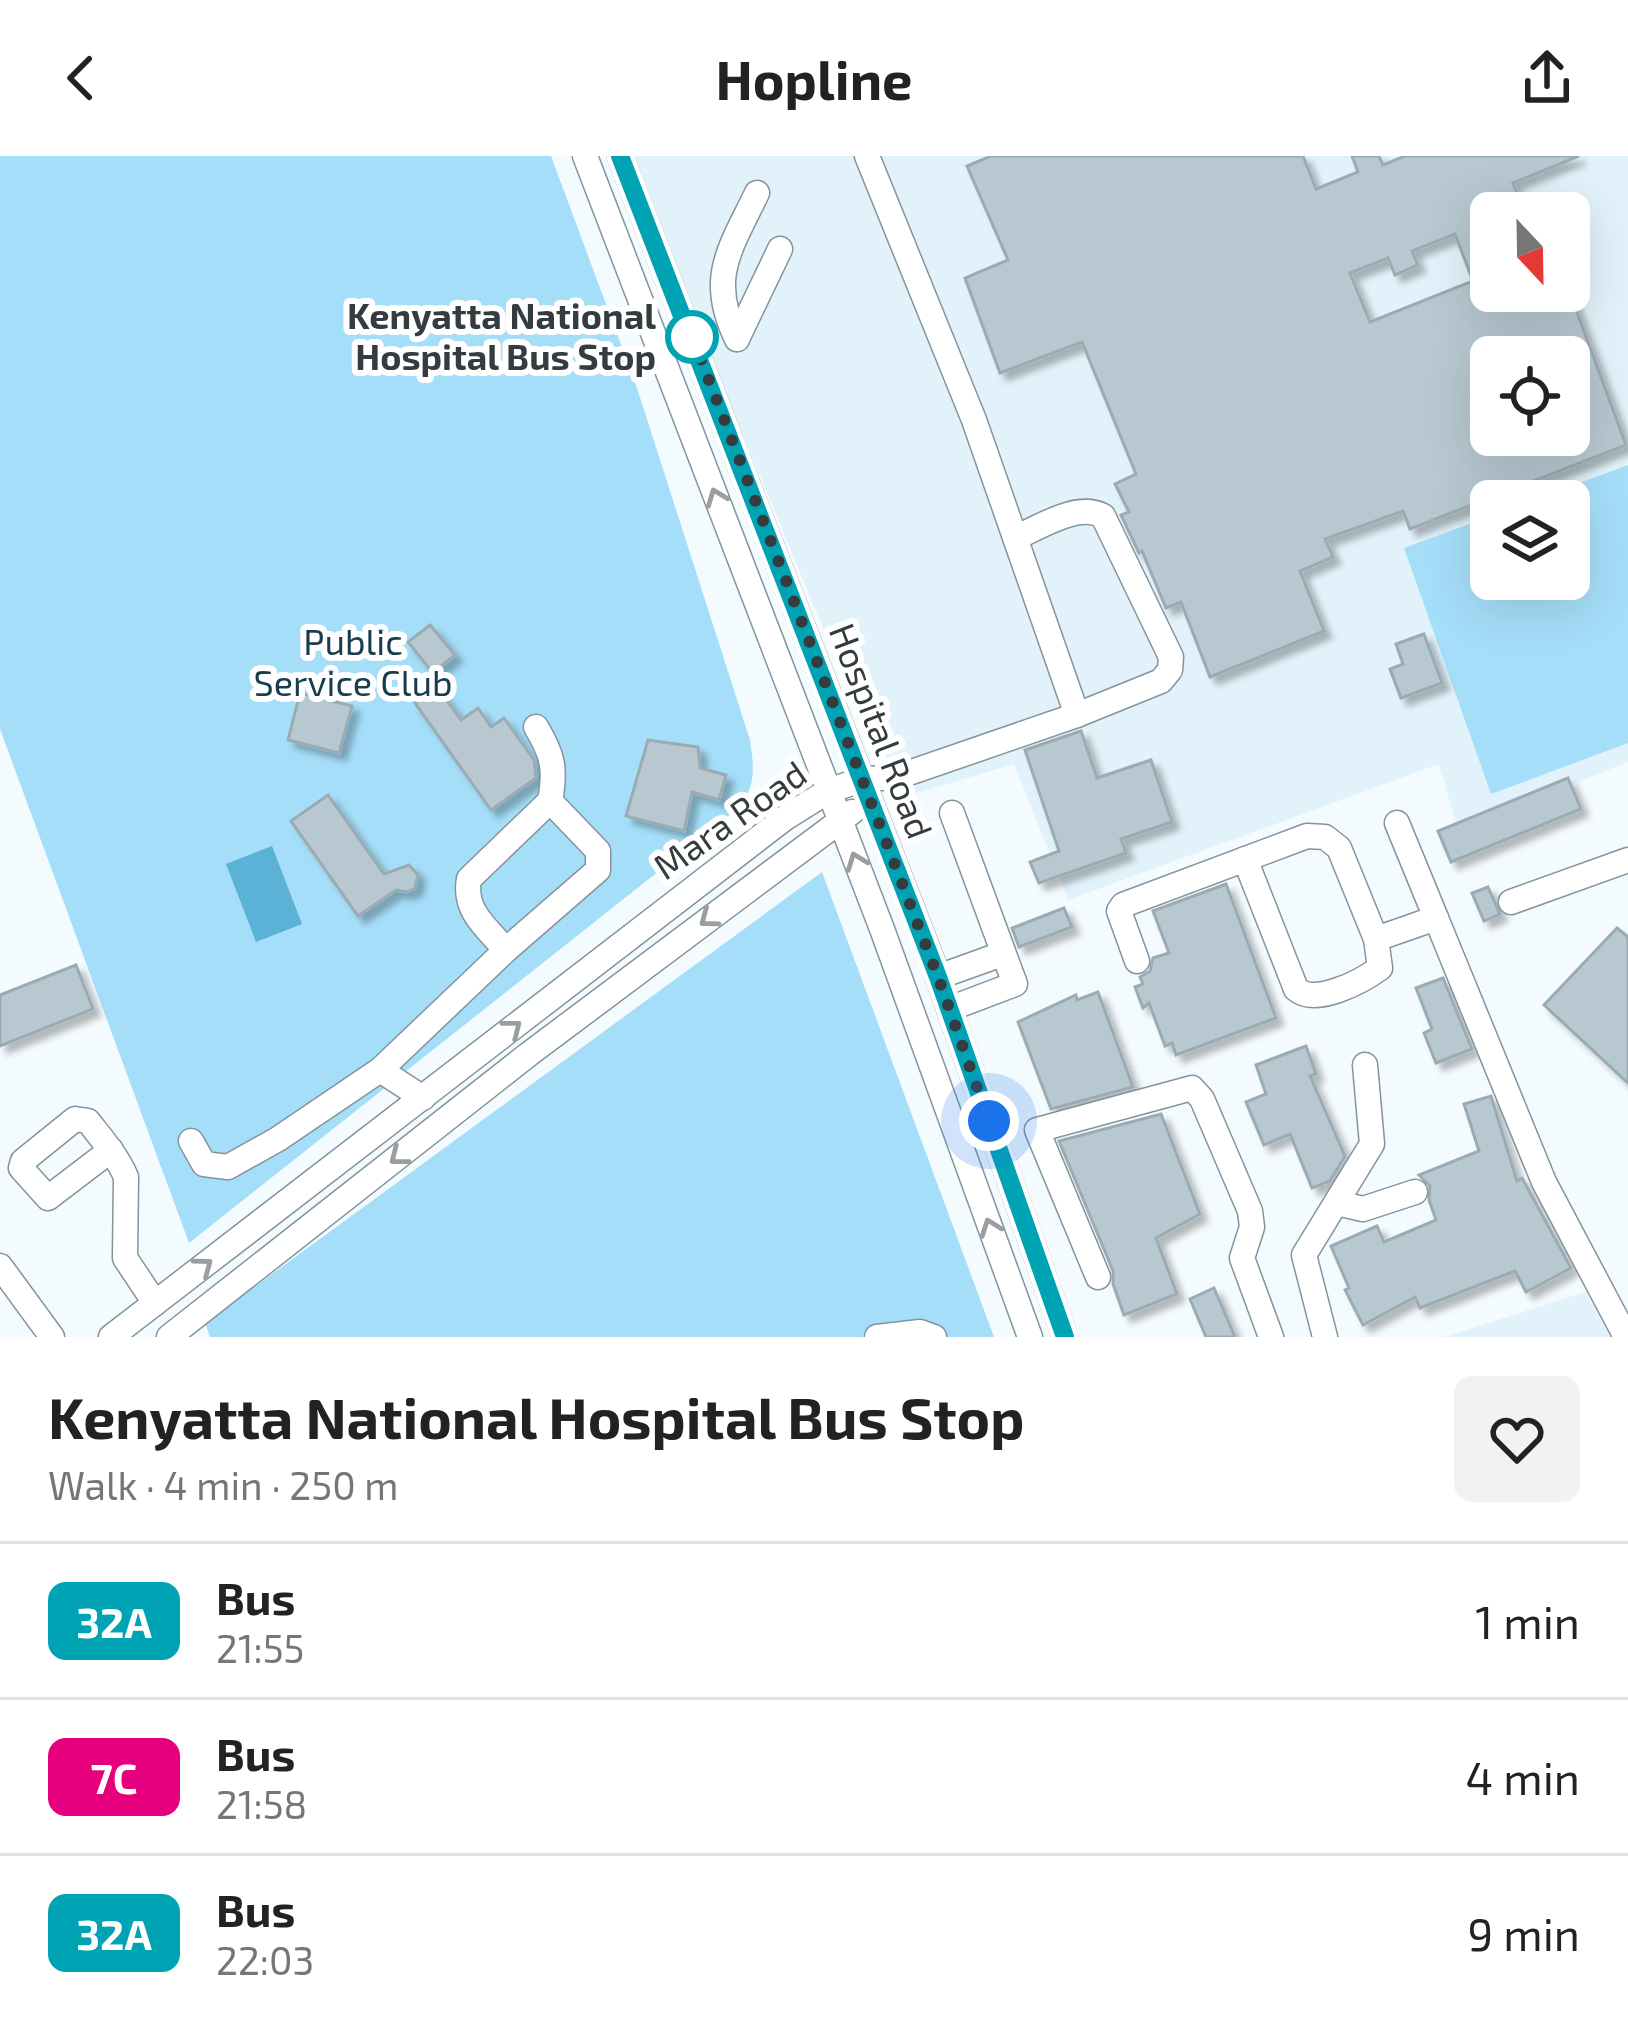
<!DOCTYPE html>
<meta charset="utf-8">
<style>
:root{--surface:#fff;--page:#f2f2f2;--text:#222;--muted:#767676;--line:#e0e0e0}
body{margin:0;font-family:"Exo 2",sans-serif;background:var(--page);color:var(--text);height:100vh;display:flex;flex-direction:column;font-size:45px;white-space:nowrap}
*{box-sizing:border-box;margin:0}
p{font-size:39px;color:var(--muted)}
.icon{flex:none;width:66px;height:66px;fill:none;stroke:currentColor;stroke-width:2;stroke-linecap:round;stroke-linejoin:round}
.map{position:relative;height:1181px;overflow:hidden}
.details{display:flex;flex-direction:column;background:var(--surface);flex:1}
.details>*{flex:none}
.badge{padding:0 24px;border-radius:18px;font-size:42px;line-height:78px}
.needle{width:78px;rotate:158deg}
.controls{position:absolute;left:1470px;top:36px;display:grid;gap:24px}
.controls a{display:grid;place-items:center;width:120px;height:120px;border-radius:18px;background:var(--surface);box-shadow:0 12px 48px #0002;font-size:60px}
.you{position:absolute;width:60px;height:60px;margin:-30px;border:9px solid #fff;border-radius:50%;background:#1a73e8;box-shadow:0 0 0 18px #1a73e833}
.map>.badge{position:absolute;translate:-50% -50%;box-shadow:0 0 0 6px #fff}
.round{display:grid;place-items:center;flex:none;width:126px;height:126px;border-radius:18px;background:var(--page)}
.headline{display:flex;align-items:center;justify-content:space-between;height:204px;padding:0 48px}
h1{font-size:57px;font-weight:700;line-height:90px}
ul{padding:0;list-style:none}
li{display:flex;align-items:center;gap:36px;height:156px;padding:0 48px;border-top:3px solid var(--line)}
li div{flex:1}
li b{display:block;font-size:45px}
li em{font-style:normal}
li .badge{min-width:132px;font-weight:700;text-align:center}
header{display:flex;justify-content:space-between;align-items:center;height:156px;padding:0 48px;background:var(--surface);font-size:54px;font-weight:700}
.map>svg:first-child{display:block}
.built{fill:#e2f2fa;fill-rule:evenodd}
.green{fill:#a5def9}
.water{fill:#5cb1d6}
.building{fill:#b7c8d1;stroke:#9aabb3;stroke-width:3;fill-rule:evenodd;filter:url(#shadow)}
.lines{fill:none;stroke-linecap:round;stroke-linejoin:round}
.minor-casing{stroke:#83949c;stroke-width:27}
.minor{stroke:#fff;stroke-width:24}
.oneway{stroke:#9a9e9f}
.line-casing{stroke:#fff;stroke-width:27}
.line{stroke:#00a3b4;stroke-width:18}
.walk{stroke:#353c3f;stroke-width:12;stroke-dasharray:0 21.6}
.stop-dot{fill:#fff;stroke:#00a3b4;stroke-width:6}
.labels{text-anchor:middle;stroke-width:12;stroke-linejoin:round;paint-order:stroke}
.stop-label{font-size:36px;font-weight:bold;fill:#353c3f;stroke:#fff;text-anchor:end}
.park-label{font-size:36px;fill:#173d4e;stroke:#fff}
.street-label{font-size:36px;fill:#353c3f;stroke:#fff}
</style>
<header><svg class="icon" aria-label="back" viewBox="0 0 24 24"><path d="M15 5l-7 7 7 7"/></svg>Hopline<svg class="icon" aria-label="share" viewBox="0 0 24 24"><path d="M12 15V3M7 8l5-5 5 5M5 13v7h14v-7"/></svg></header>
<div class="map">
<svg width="1628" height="1181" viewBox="0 0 1628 1181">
<defs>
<filter id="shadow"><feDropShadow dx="7" dy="7" stdDeviation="3" flood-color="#0004"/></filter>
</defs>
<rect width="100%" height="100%" fill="#f4fbff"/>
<g class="built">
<path d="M628,0H1628V606L1458,674L1439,608L1068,744L1014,608L894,644ZM1491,57H1569V135H1491ZM1491,201H1569V279H1491ZM1491,345H1569V423H1491Z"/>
<path d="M1585,1136L1610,1181H1445Z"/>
</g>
<g class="green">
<path d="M0,0H551L636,229L750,584C755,617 756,635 731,658L189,1087L0,573Z"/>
<path d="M1628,309V587L1491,638L1404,392L1491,360V423H1569V345H1531Z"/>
<path d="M822,716L994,1181H210L205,1167Z"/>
</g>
<path class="water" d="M272,690L302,768L256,786L226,708Z"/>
<g class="building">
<path d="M991,0H1303L1316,33L1358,16L1352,0H1379L1383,9L1405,0H1579L1513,27L1524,57H1491V135H1569L1626,289L1410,373L1403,355L1325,383L1333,401L1300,415L1324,475L1210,521L1181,446L1166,452L1142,395L1139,397L1121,359L1129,356L1115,328L1136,318L1082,186L1000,217L965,122L1008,104L967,10ZM1455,78L1473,125L1370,166L1350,117L1388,102L1395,119L1418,109L1412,95ZM1527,195L1529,201H1569V279H1491V201H1513Z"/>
<path d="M430,469L455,499L433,517L408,486Z"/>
<path d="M1424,478L1442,527L1401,542L1390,513L1403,508L1396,488Z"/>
<path d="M437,531L461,564L478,552L491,571L504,562L534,604L536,622L491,654L415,547Z"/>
<path d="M300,537L352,550L339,597L288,584Z"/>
<path d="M1081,575L1097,622L1151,604L1172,666L1121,683L1126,697L1039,727L1030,706L1059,695L1025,594Z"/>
<path d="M648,584L698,591L700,612L726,619L719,644L692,636L684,675L626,660Z"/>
<path d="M1568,622L1581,653L1451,706L1438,675Z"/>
<path d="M328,639L384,718L409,709L418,719L415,732L407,736L396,734L358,760L291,665Z"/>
<path d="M1226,728L1276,862L1176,899L1172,887L1165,890L1149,847L1143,852L1135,831L1143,828L1140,821L1150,815L1153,802L1169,797L1153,755Z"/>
<path d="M1488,731L1500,758L1484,765L1472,737Z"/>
<path d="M1064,752L1072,771L1019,791L1012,772Z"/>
<path d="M1617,772L1628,781V927L1544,849Z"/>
<path d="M76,809L93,853L0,890V839Z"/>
<path d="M1443,822L1472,893L1436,907L1424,877L1432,873L1416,832Z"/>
<path d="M1098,836L1133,931L1051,953L1018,866L1076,839L1077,844Z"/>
<path d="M1306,890L1316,918L1310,920L1345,1000L1330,1025L1312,1032L1290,978L1264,989L1246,946L1266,938L1256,909Z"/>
<path d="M1491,940L1517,1025L1522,1022L1571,1112L1526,1136L1515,1115L1420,1152L1415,1141L1363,1169L1345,1134L1349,1132L1331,1090L1377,1070L1384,1086L1436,1064L1429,1044L1430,1030L1419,1019L1479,995L1464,948Z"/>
<path d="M1161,958L1200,1058L1156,1082L1177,1138L1124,1159L1113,1128V1115L1059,985Z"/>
<path d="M1214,1132L1235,1181H1206L1190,1143Z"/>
</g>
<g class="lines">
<defs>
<g id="minor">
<path d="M585,0L882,773L1030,1181"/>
<path d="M620,0L933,807L1065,1181"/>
<path d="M867,0L974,264L1077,559L1161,525L1170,514L1171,501L1103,360C1078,346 1040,371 1015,382"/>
<path d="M737,183C707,122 730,93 757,37"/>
<path d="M737,183L780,93"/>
<path d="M536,571C553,599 556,613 550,645"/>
<path d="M1397,667L1436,762"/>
<path d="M1245,703L1296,833C1315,850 1361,826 1380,812L1376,783"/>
<path d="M1511,746L1628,704"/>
<path d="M1137,805L1119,755L1123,749L1307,680L1325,681L1339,692L1376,783L1436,762L1544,1026L1626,1181"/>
<path d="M938,821L1002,798"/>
<path d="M949,853L1015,828L952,657"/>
<path d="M380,914L506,794L598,714V695L550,645L469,723C463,755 487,772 506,794"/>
<path d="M191,985L204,1008L228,1011L278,983L380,914L423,942"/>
<path d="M111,994L48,1042L21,1012L23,1005L75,963L88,965C102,983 117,1000 126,1021L125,1102L155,1147"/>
<path d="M1337,1047L1363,1053L1415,1036"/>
<path d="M0,1110L52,1181"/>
<path d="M1098,1121L1037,974L1192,932L1202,943L1250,1055L1252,1071L1242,1102L1271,1181"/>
<path d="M111,1181L785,662L828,635L861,624L900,620L1077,559"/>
<path d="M169,1181L529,898L852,656"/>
<path d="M877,1181L920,1176L934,1181"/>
<path d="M1325,1181L1304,1099L1372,988L1365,909"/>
</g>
</defs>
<use href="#minor" class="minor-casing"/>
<use href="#minor" class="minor"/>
</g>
<defs><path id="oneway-chevron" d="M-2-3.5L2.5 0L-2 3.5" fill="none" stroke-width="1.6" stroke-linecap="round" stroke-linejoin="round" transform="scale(3)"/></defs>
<g class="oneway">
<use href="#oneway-chevron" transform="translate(716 341) rotate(-111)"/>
<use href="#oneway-chevron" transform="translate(856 705) rotate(-111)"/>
<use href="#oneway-chevron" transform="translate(708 763) rotate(143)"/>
<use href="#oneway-chevron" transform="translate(513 872) rotate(-38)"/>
<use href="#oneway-chevron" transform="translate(398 1001) rotate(142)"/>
<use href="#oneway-chevron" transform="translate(990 1071) rotate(-110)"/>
<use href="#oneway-chevron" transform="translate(204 1110) rotate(-37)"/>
</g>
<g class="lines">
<defs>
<path id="line" d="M620,0L938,821L1065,1181"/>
</defs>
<use href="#line" class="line-casing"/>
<use href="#line" class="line"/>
<path class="walk" d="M692,181L689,172L938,821L989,965"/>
</g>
<circle class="stop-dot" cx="692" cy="181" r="24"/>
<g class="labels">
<g class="stop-label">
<text x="656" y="173">Kenyatta National<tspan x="656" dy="41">Hospital Bus Stop</tspan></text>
</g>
<g class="park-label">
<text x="353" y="499">Public<tspan x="353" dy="41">Service Club</tspan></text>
</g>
<g class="street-label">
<text transform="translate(881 575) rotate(69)" y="13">Hospital Road</text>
<text transform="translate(730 664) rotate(-35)" y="13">Mara Road</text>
</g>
</g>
</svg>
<div class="controls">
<a><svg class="needle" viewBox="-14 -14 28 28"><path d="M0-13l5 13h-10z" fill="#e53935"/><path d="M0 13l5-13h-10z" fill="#767676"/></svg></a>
<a><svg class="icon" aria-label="locate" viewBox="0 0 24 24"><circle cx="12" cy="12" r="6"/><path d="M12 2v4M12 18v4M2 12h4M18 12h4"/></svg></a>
<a><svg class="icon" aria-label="layers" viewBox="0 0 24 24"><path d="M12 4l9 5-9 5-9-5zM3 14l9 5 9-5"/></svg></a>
</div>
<div class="you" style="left:989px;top:965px"></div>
</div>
<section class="details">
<div class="headline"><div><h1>Kenyatta National Hospital Bus Stop</h1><p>Walk · 4 min · 250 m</p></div><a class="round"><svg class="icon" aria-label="heart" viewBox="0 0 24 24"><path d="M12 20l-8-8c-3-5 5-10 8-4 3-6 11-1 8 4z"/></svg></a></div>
<ul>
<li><span class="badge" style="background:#00a3b4;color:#fff">32A</span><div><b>Bus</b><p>21:55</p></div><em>1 min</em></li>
<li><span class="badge" style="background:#e6007e;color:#fff">7C</span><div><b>Bus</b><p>21:58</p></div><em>4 min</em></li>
<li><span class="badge" style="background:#00a3b4;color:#fff">32A</span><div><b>Bus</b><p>22:03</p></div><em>9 min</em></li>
</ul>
</section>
